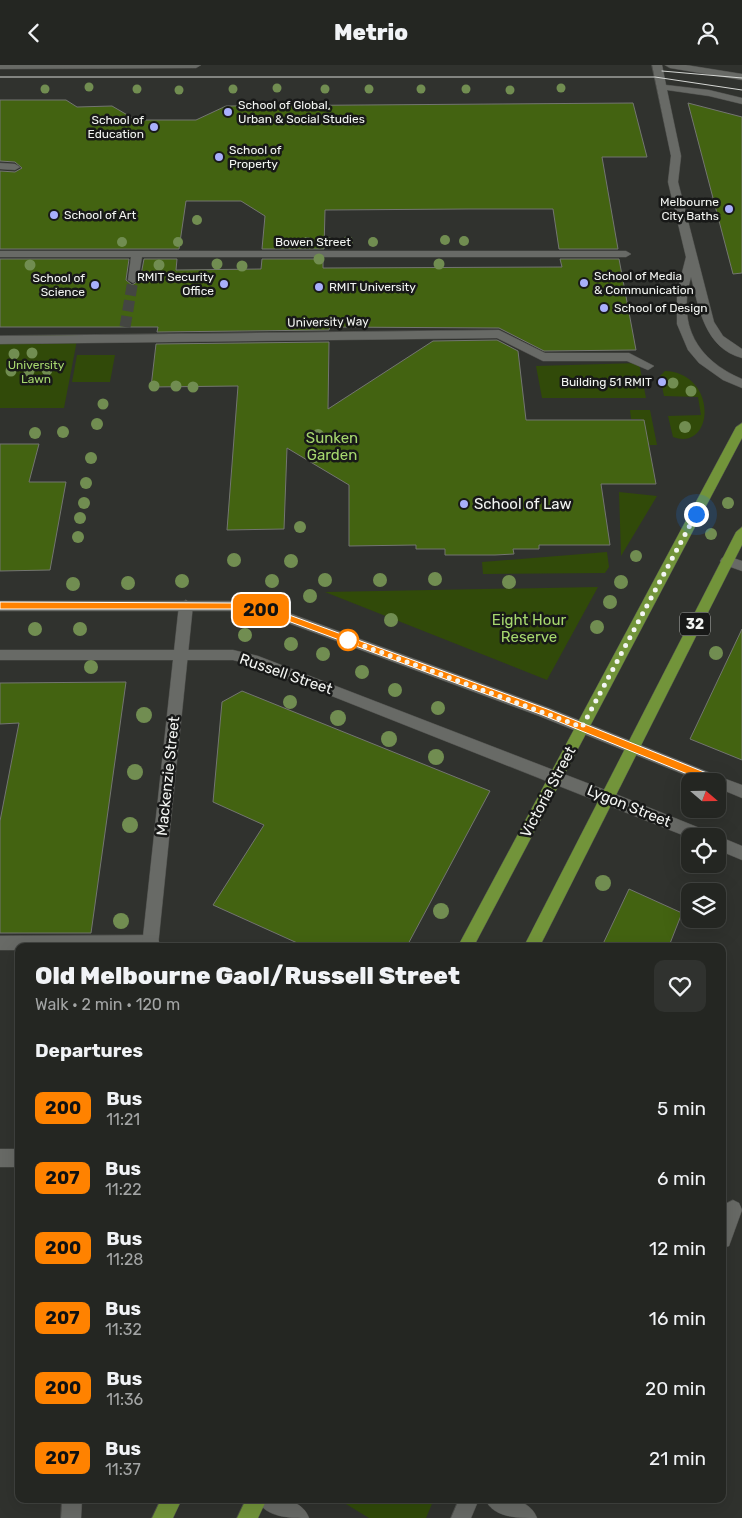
<!DOCTYPE html>
<meta charset="utf-8">
<style>
:root{--surface:#242622;--page:#30322f;--text:#f1f3f6;--muted:#a3a5a5;--line:#414340}
body{margin:0;font-family:Rubik,sans-serif;background:var(--page);color:var(--text);height:100vh;display:flex;flex-direction:column;font-size:19px;white-space:nowrap}
*{box-sizing:border-box;margin:0}
p{font-size:16px;color:var(--muted)}
.icon{flex:none;width:28px;height:28px;fill:none;stroke:currentColor;stroke-width:2;stroke-linecap:round;stroke-linejoin:round}
.map{position:relative;flex:1;overflow:hidden}
.side{position:absolute;left:15px;top:878px;width:711px;height:560px;display:flex;flex-direction:column;background:var(--surface);border-radius:10px;box-shadow:0 5px 20px #0002,0 0 0 1px var(--line)}
.side>*{flex:none}
.badge{padding:0 10px;border-radius:8px;font-size:18px;line-height:32px}
.needle{width:32px;rotate:110deg}
.tools{position:absolute;left:681px;top:708px;display:grid;gap:10px}
.tools a{display:grid;place-items:center;width:45px;height:45px;border-radius:10px;background:var(--surface);box-shadow:0 5px 20px #0002,0 0 0 1px var(--line);font-size:25px}
.you{position:absolute;width:25px;height:25px;margin:-12px;border:4px solid #fff;border-radius:50%;background:#1a73e8;box-shadow:0 0 0 8px #1a73e833}
.map>.badge{position:absolute;translate:-50% -50%;box-shadow:0 0 0 2px #fff}
h2{padding:0 20px;font-size:19px;line-height:45px}
.round{display:grid;place-items:center;flex:none;width:52px;height:52px;border-radius:10px;background:var(--page)}
.summary{display:flex;align-items:center;justify-content:space-between;height:85px;padding:0 20px}
h1{font-size:24px;font-weight:800;line-height:38px}
ul{padding:0;list-style:none}
li{display:flex;align-items:center;gap:15px;height:70px;padding:0 20px}
li div{flex:1}
li b{display:block;font-size:19px}
li em{font-style:normal}
li .badge{min-width:55px;font-weight:700;text-align:center}
header{display:flex;justify-content:space-between;align-items:center;height:65px;padding:0 20px;background:var(--surface);font-size:22px;font-weight:800}
.map>svg:first-child{display:block}
.green{fill:#314a09}
.building{fill:#436311;stroke:#737571}
.lines{fill:none;stroke-linecap:round;stroke-linejoin:round}
.street-tunnel{stroke:#444642;stroke-width:11;stroke-dasharray:11 5;stroke-linecap:butt}
.lane-casing{stroke:#4d4e4b;stroke-width:1}
.street-casing{stroke:#4d4e4b;stroke-width:1}
.secondary-casing{stroke:#4d4e4b;stroke-width:1}
.primary-casing{stroke:#4d4e4b;stroke-width:1}
.lane{fill:#686a66;fill-rule:evenodd}
.street{fill:#686a66;fill-rule:evenodd}
.secondary{fill:#686a66;fill-rule:evenodd}
.primary{fill:#72943a;fill-rule:evenodd}
.tram{stroke:#d5d7d4;stroke-width:1}
.tree{fill:#718d51}
.line{fill:#ff8200;stroke:#fff}
.walk{stroke:#f3f5f2;stroke-width:5;stroke-dasharray:0 9}
.poi-dot{fill:#a9b0fc;stroke:#181918;stroke-width:2}
.stop-dot{fill:#fff;stroke:#ff8200;stroke-width:2.5}
.labels{text-anchor:middle;stroke-width:5;stroke-linejoin:round;paint-order:stroke}
.far-poi-label{font-size:12px;fill:#f3f5f2;stroke:#181918;text-anchor:start}
.far-street-label{font-size:12px;fill:#f3f5f2;stroke:#181918}
.far-park-label{font-size:12px;fill:#a6d76e;stroke:#181918}
.shield{fill:#181918;stroke:#b1b3b1;stroke-width:1}
.shield-label{font-size:14px;font-weight:bold;fill:#f3f5f2}
.park-label{font-size:15px;fill:#a6d76e;stroke:#181918}
.poi-label{font-size:15px;fill:#f3f5f2;stroke:#181918;text-anchor:start}
.street-label{font-size:15px;fill:#f3f5f2;stroke:#181918}
</style>
<header><svg class="icon" aria-label="back" viewBox="0 0 24 24"><path d="M15 5l-7 7 7 7"/></svg>Metrio<svg class="icon" aria-label="person" viewBox="0 0 24 24"><circle cx="12" cy="8" r="4"/><path d="M4 21q1-7 8-7t8 7"/></svg></header>
<div class="map">
<svg width="742" height="1453" viewBox="0 0 742 1453">
<rect width="100%" height="100%" fill="#30322e"/>
<g class="green">
<path d="M78,270L64,343H0V271Z"/>
<path d="M77,290H115L110,317H72Z"/>
<path d="M639,298L646,333H542L536,301Z"/>
<path d="M665,306C718,308 715,387 673,372L668,351L701,350L698,332L664,331L660,311Z"/>
<path d="M630,345H650L657,380H646L641,354H631Z"/>
<path d="M619,427L657,431L621,491Z"/>
<path d="M607,487L609,502L605,508L483,509L482,497Z"/>
<path d="M598,522L547,615L325,527Z"/>
<path d="M342,1434H434L426,1453H369L341,1436Z"/>
</g>
<g class="building">
<path d="M0,35H66L77,42L112,41L136,55H196L226,41L633,38L647,92H602L618,184H559L553,144H468L325,145L324,184H262L265,151L241,136H186L179,184H0V106L15,107L22,103L15,97L0,96Z"/>
<path d="M688,38L742,52V208L733,209Z"/>
<path d="M0,194H129L126,215L132,220L140,215L144,194H177L176,205L261,204L262,194H323V203L562,202L560,194H619L636,285L544,286L499,263L330,262L329,265L157,267L158,262H0Z"/>
<path d="M497,275L518,286L526,355H644L656,419H601L610,480H539V484H513L514,489L495,490H445V484H416V480L349,481V420L287,383L284,464L227,465L238,321L151,322L156,279L329,277L328,344L433,276Z"/>
<path d="M0,379H39L29,417H66L50,505L0,506Z"/>
<path d="M742,564V695L690,674Z"/>
<path d="M126,617L91,868H0V756L19,658L0,659V618Z"/>
<path d="M242,626L490,726L407,881H304L213,840L264,760L213,737L222,637Z"/>
<path d="M629,824L682,848L669,881H602Z"/>
</g>
<g class="lines">
<path class="street-tunnel" d="M125,262L133,215"/>
<defs>
<g id="lane">
<path d="M0,98L15,99L20,102L15,105L0,104Z"/>
<path d="M151,870L157,872L159,877L157,881H19V885H0V871Z"/>
<rect x="0" y="1084" width="19" height="18"/>
<path d="M733,1135L739,1138L742,1145L729,1181L722,1183V1148L727,1138Z"/>
<path d="M459,1434H479L471,1453H451Z"/>
</g>
<g id="street">
<path d="M0,0H201L196,3L0,4Z"/>
<path d="M652,0H662L666,20L709,25L742,33V39L709,31L667,25L681,91L678,117L714,257L723,271L742,284V293C705,283 699,244 691,212C677,260 697,295 742,314V323L723,315L699,298L688,285L677,259V227L686,192L668,117L671,91Z"/>
<path d="M665,0H686L742,9V15L670,3Z"/>
<path d="M0,186H626L631,189L626,192H142L138,215L133,218L128,215L131,192H0Z"/>
<path d="M499,265L545,288H629L654,301L648,305L627,296H543L497,273L0,279V271Z"/>
<path d="M727,491L742,496V506L722,499L720,496L722,493Z"/>
<path d="M186,535L193,540L158,881H142L179,540Z"/>
<path d="M62,1434H82L81,1453H61Z"/>
<path d="M257,1434C275,1433 301,1432 309,1453C290,1453 265,1453 257,1434Z"/>
<path d="M485,1434C503,1433 529,1432 537,1453C518,1453 493,1453 485,1434Z"/>
</g>
<g id="secondary">
<path d="M0,536H236L270,541L549,643L723,713L742,720V733L718,723V716H700L539,651L269,551L236,546H0Z"/>
<path d="M0,585H233L258,591L613,728L707,766L710,771L690,773L256,601L233,595H0Z"/>
<path d="M718,771L742,781V795L718,785Z"/>
</g>
<g id="primary">
<path d="M742,358V373L474,881H458L736,362Z"/>
<path d="M742,462V480L540,881H524L736,467Z"/>
<path d="M161,1434H182L173,1453H152Z"/>
<path d="M246,1434H267L258,1453H237Z"/>
</g>
</defs>
<use href="#lane" class="lane-casing"/>
<use href="#street" class="street-casing"/>
<use href="#secondary" class="secondary-casing"/>
<use href="#primary" class="primary-casing"/>
<use href="#lane" class="lane"/>
<use href="#street" class="street"/>
<use href="#secondary" class="secondary"/>
<use href="#primary" class="primary"/>
<g class="tram">
<path d="M662,6L742,13"/>
<path d="M0,12H655L742,25"/>
</g>
</g>
<g class="tree">
<circle cx="89" cy="22" r="4.5"/>
<circle cx="277" cy="23" r="4.5"/>
<circle cx="561" cy="23" r="4.5"/>
<circle cx="45" cy="24" r="4.5"/>
<circle cx="137" cy="24" r="4.5"/>
<circle cx="233" cy="24" r="4.5"/>
<circle cx="325" cy="24" r="4.5"/>
<circle cx="369" cy="24" r="4.5"/>
<circle cx="421" cy="24" r="4.5"/>
<circle cx="466" cy="24" r="4.5"/>
<circle cx="179" cy="25" r="4.5"/>
<circle cx="510" cy="25" r="4.5"/>
<circle cx="197" cy="155" r="5"/>
<circle cx="445" cy="175" r="5"/>
<circle cx="348" cy="176" r="5"/>
<circle cx="464" cy="176" r="5"/>
<circle cx="122" cy="177" r="5"/>
<circle cx="178" cy="177" r="5"/>
<circle cx="307" cy="177" r="5"/>
<circle cx="328" cy="177" r="5"/>
<circle cx="373" cy="177" r="5"/>
<circle cx="319" cy="194" r="5.5"/>
<circle cx="217" cy="199" r="5.5"/>
<circle cx="439" cy="199" r="5.5"/>
<circle cx="30" cy="200" r="5.5"/>
<circle cx="159" cy="200" r="5.5"/>
<circle cx="242" cy="201" r="5.5"/>
<circle cx="32" cy="288" r="5.5"/>
<circle cx="14" cy="289" r="5.5"/>
<circle cx="47" cy="305" r="5.5"/>
<circle cx="11" cy="306" r="5.5"/>
<circle cx="29" cy="306" r="5.5"/>
<circle cx="673" cy="318" r="5.5"/>
<circle cx="154" cy="321" r="5.5"/>
<circle cx="176" cy="321" r="5.5"/>
<circle cx="193" cy="322" r="5.5"/>
<circle cx="691" cy="326" r="5.5"/>
<circle cx="103" cy="339" r="5.5"/>
<circle cx="97" cy="359" r="6"/>
<circle cx="685" cy="362" r="6"/>
<circle cx="63" cy="367" r="6"/>
<circle cx="35" cy="368" r="6"/>
<circle cx="318" cy="370" r="6"/>
<circle cx="315" cy="392" r="6"/>
<circle cx="91" cy="393" r="6"/>
<circle cx="86" cy="418" r="6"/>
<circle cx="84" cy="438" r="6"/>
<circle cx="728" cy="438" r="6"/>
<circle cx="80" cy="453" r="6"/>
<circle cx="300" cy="462" r="6"/>
<circle cx="711" cy="469" r="6"/>
<circle cx="78" cy="472" r="6"/>
<circle cx="636" cy="491" r="6"/>
<circle cx="234" cy="495" r="7"/>
<circle cx="291" cy="496" r="7"/>
<circle cx="435" cy="514" r="7"/>
<circle cx="325" cy="515" r="7"/>
<circle cx="380" cy="515" r="7"/>
<circle cx="182" cy="516" r="7"/>
<circle cx="272" cy="516" r="7"/>
<circle cx="509" cy="517" r="7"/>
<circle cx="621" cy="517" r="7"/>
<circle cx="128" cy="518" r="7"/>
<circle cx="73" cy="519" r="7"/>
<circle cx="310" cy="531" r="7"/>
<circle cx="610" cy="537" r="7"/>
<circle cx="391" cy="555" r="7"/>
<circle cx="597" cy="562" r="7"/>
<circle cx="35" cy="564" r="7"/>
<circle cx="80" cy="564" r="7"/>
<circle cx="245" cy="570" r="7"/>
<circle cx="291" cy="579" r="7"/>
<circle cx="716" cy="588" r="7"/>
<circle cx="323" cy="589" r="7"/>
<circle cx="91" cy="602" r="7"/>
<circle cx="362" cy="607" r="7"/>
<circle cx="395" cy="625" r="7"/>
<circle cx="290" cy="637" r="7"/>
<circle cx="438" cy="643" r="7"/>
<circle cx="144" cy="650" r="8"/>
<circle cx="338" cy="653" r="8"/>
<circle cx="389" cy="674" r="8"/>
<circle cx="436" cy="692" r="8"/>
<circle cx="135" cy="707" r="8"/>
<circle cx="130" cy="760" r="8"/>
<circle cx="603" cy="818" r="8"/>
<circle cx="441" cy="846" r="8"/>
<circle cx="121" cy="856" r="8"/>
</g>
<path class="line" d="M0,537L236,538L270,543L547,644L719,713L720,716L715,720L712,719L540,649L269,549L236,544H0Z"/>
<g class="lines">
<path class="walk" d="M348,575L582,662L696,449"/>
</g>
<g class="poi-dot">
<circle cx="228" cy="47" r="5"/>
<circle cx="154" cy="62" r="5"/>
<circle cx="219" cy="92" r="5"/>
<circle cx="729" cy="144" r="5"/>
<circle cx="54" cy="150" r="5"/>
<circle cx="584" cy="218" r="5"/>
<circle cx="224" cy="219" r="5"/>
<circle cx="95" cy="220" r="5"/>
<circle cx="319" cy="222" r="5"/>
<circle cx="604" cy="243" r="5"/>
<circle cx="662" cy="317" r="5"/>
<circle cx="464" cy="439" r="5"/>
</g>
<circle class="stop-dot" cx="348" cy="575" r="10"/>
<g class="labels">
<g class="far-poi-label">
<text x="238" y="44">School of Global,<tspan x="238" dy="14">Urban &amp; Social Studies</tspan></text>
<text x="144" y="59" text-anchor="end">School of<tspan x="144" dy="14">Education</tspan></text>
<text x="229" y="89">School of<tspan x="229" dy="14">Property</tspan></text>
<text x="719" y="141" text-anchor="end">Melbourne<tspan x="719" dy="14">City Baths</tspan></text>
<text x="64" y="154">School of Art</text>
<text x="594" y="215">School of Media<tspan x="594" dy="14">&amp; Communication</tspan></text>
<text x="214" y="216" text-anchor="end">RMIT Security<tspan x="214" dy="14">Office</tspan></text>
<text x="85" y="217" text-anchor="end">School of<tspan x="85" dy="14">Science</tspan></text>
<text x="329" y="226">RMIT University</text>
<text x="614" y="247">School of Design</text>
<text x="652" y="321" text-anchor="end">Building 51 RMIT</text>
</g>
<g class="far-street-label">
<text x="313" y="181">Bowen Street</text>
<text transform="translate(328 257) rotate(-1)" y="4">University Way</text>
</g>
<g class="far-park-label">
<text x="36" y="304">University<tspan x="36" dy="14">Lawn</tspan></text>
</g>
<rect class="shield" x="680" y="547.5" width="30" height="23" rx="4"/>
<g class="shield-label">
<text x="695" y="564">32</text>
</g>
<g class="park-label">
<text x="332" y="378">Sunken<tspan x="332" dy="17">Garden</tspan></text>
<text x="529" y="560">Eight Hour<tspan x="529" dy="17">Reserve</tspan></text>
</g>
<g class="poi-label">
<text x="474" y="444">School of Law</text>
</g>
<g class="street-label">
<text transform="translate(286 609) rotate(19)" y="5">Russell Street</text>
<text transform="translate(168 711) rotate(-84)" y="5">Mackenzie Street</text>
<text transform="translate(548 727) rotate(-62)" y="5">Victoria Street</text>
<text transform="translate(629 741) rotate(22)" y="5">Lygon Street</text>
</g>
</g>
</svg>
<div class="tools">
<a><svg class="needle" viewBox="-14 -14 28 28"><path d="M0-13l5 13h-10z" fill="#e53935"/><path d="M0 13l5-13h-10z" fill="#a3a5a5"/></svg></a>
<a><svg class="icon" aria-label="locate" viewBox="0 0 24 24"><circle cx="12" cy="12" r="6"/><path d="M12 2v4M12 18v4M2 12h4M18 12h4"/></svg></a>
<a><svg class="icon" aria-label="layers" viewBox="0 0 24 24"><path d="M12 4l9 5-9 5-9-5zM3 14l9 5 9-5"/></svg></a>
</div>
<div class="you" style="left:696px;top:449px"></div>
<b class="badge" style="left:261px;top:545px;background:#ff8200;color:#111">200</b>
<section class="side">
<div class="summary"><div><h1>Old Melbourne Gaol/Russell Street</h1><p>Walk · 2 min · 120 m</p></div><a class="round"><svg class="icon" aria-label="heart" viewBox="0 0 24 24"><path d="M12 20l-8-8c-3-5 5-10 8-4 3-6 11-1 8 4z"/></svg></a></div>
<h2>Departures</h2>
<ul>
<li><span class="badge" style="background:#ff8200;color:#111">200</span><div><b>Bus</b><p>11:21</p></div><em>5 min</em></li>
<li><span class="badge" style="background:#ff8200;color:#111">207</span><div><b>Bus</b><p>11:22</p></div><em>6 min</em></li>
<li><span class="badge" style="background:#ff8200;color:#111">200</span><div><b>Bus</b><p>11:28</p></div><em>12 min</em></li>
<li><span class="badge" style="background:#ff8200;color:#111">207</span><div><b>Bus</b><p>11:32</p></div><em>16 min</em></li>
<li><span class="badge" style="background:#ff8200;color:#111">200</span><div><b>Bus</b><p>11:36</p></div><em>20 min</em></li>
<li><span class="badge" style="background:#ff8200;color:#111">207</span><div><b>Bus</b><p>11:37</p></div><em>21 min</em></li>
</ul>
</section>
</div>
